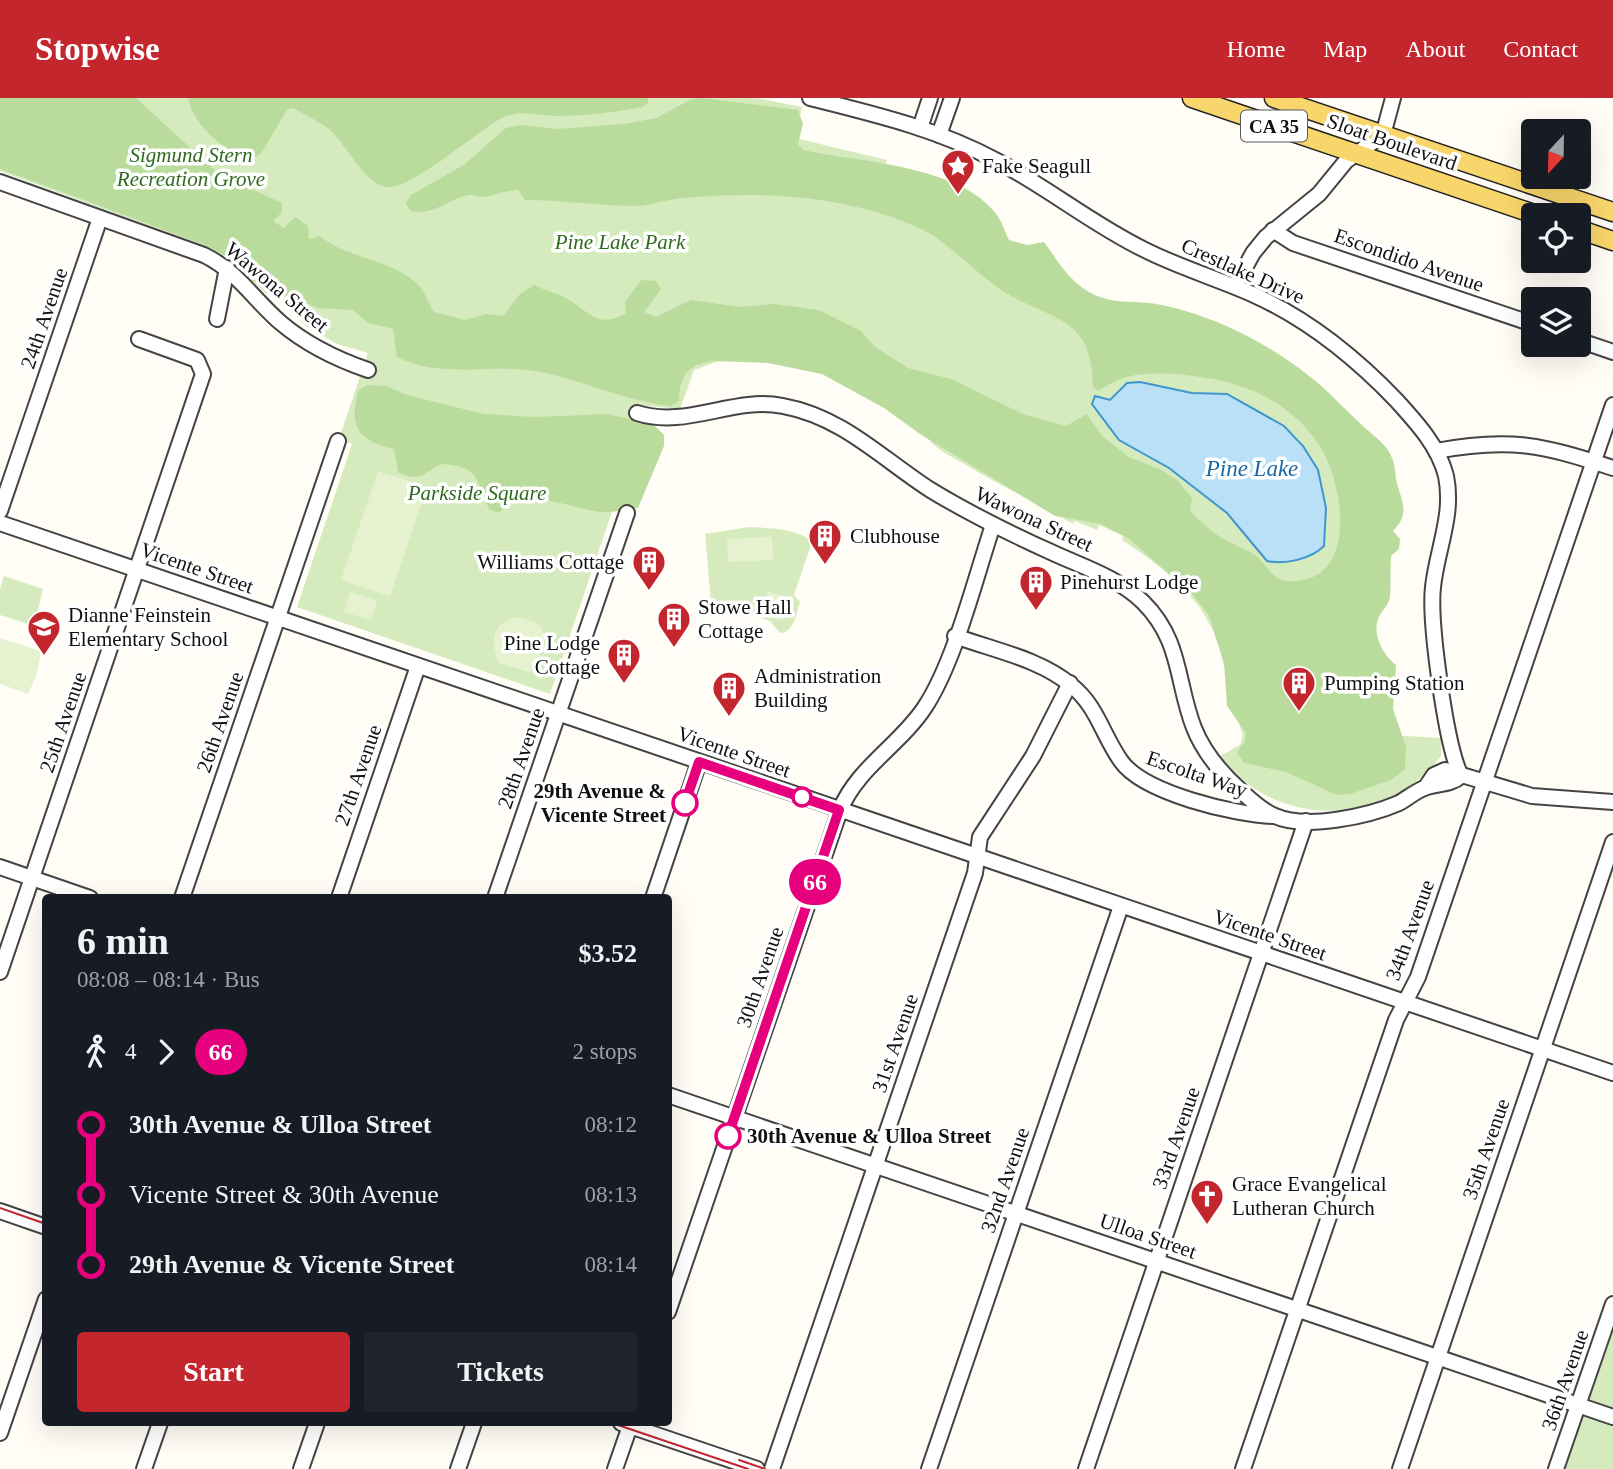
<!DOCTYPE html>
<meta charset="utf-8">
<style>
:root{--surface:#171b24;--page:#20242c;--text:#f1f3f6;--muted:#9ea1a6;--accent:#c4262e}
body{margin:0;font-family:Georgia,serif;background:var(--page);color:var(--text);height:100vh;display:flex;flex-direction:column;font-size:26px;white-space:nowrap}
*{box-sizing:border-box;margin:0}
p{font-size:23px;color:var(--muted)}
.icon{flex:none;width:38px;height:38px;fill:none;stroke:currentColor;stroke-width:2;stroke-linecap:round;stroke-linejoin:round}
.map{position:relative;flex:1;overflow:hidden}
.drawer{position:absolute;left:42px;top:796px;width:630px;height:532px;display:flex;flex-direction:column;background:var(--surface);border-radius:7px;box-shadow:0 7px 28px #0002}
.drawer>*{flex:none}
.badge{padding:0 14px;border-radius:23px;font-size:24px;line-height:46px}
.needle{width:46px;rotate:202deg}
.buttons{position:absolute;left:1521px;top:21px;display:grid;gap:14px}
.buttons a{display:grid;place-items:center;width:70px;height:70px;border-radius:7px;background:var(--surface);box-shadow:0 7px 28px #0002;font-size:35px}
.map>.badge{position:absolute;translate:-50% -50%;box-shadow:0 0 0 4px #fff}
.legs{display:flex;align-items:center;gap:10px;height:77px;padding:0 35px;font-size:23px}
.legs p{margin-inline-start:auto}
.head{display:flex;align-items:center;justify-content:space-between;height:119px;padding:0 35px}
h1{font-size:38px;font-weight:700;line-height:52px}
.button{display:flex;gap:14px;margin-top:auto;padding:14px 35px}
.button a{flex:1;height:80px;border-radius:7px;background:var(--accent);color:#fff;font-size:28px;font-weight:700;line-height:80px;text-align:center}
.button a+a{background:var(--page);color:var(--text)}
ul{padding:0 35px;list-style:none}
li{display:flex;align-items:center;gap:24px;height:70px;font-size:26px}
li i{display:grid;place-items:center;width:10px;height:100%;margin:0 9px;background:currentColor}
li i::after{content:'';width:18px;height:18px;margin:-9px;border:5px solid;border-radius:50%;background:var(--surface)}
li p{margin-inline-start:auto}
li:first-child i{background:linear-gradient(#0000 50%,currentColor 0)}
li:last-child i{background:linear-gradient(currentColor 50%,#0000 0)}
header{display:flex;align-items:center;gap:42px;box-sizing:border-box;height:98px;padding:0 35px;background:var(--accent);color:#fff}
header strong{font-size:33px}
nav{display:flex;gap:38px;margin-inline-start:auto;font-size:24px}
.map>svg:first-child{display:block}
.green{fill:#d5ebbd}
.forest{fill:#b9dc9c}
.pitch{fill:#e6f2cf}
.water{fill:#b9e0f7;stroke:#3f96cf;stroke-width:2}
.lines{fill:none;stroke-linecap:round;stroke-linejoin:round}
.minor-casing{stroke:#444;stroke-width:18}
.major-casing{stroke:#222;stroke-width:21}
.minor{stroke:#fff;stroke-width:14}
.major{stroke:#f9d66b;stroke-width:18}
.tram{stroke:#c4262e;stroke-width:2}
.line-1-casing{stroke:#fff;stroke-width:16}
.line-1{stroke:#e6007e;stroke-width:10}
.stop-1-dot{fill:#fff;stroke:#e6007e;stroke-width:3.5}
.labels{text-anchor:middle;stroke-width:7;stroke-linejoin:round;paint-order:stroke}
.shield{fill:#fff;stroke:#585858;stroke-width:2}
.shield-label{font-size:19px;font-weight:bold;fill:#111}
.street-label{font-size:21px;fill:#111;stroke:#fff}
.park-label{font-size:21px;font-style:italic;fill:#2f6b1f;stroke:#fff}
.poi-label{font-size:21px;fill:#111;stroke:#fff;text-anchor:start}
.stop-label{font-size:21px;font-weight:bold;fill:#111;stroke:#fff;text-anchor:end}
.water-label{font-size:23px;font-style:italic;fill:#1768a6;stroke:#fff}
</style>
<header>
<strong>Stopwise</strong>
<nav><a>Home</a><a>Map</a><a>About</a><a>Contact</a></nav>
</header>
<div class="map">
<svg width="1613" height="1371" viewBox="0 0 1613 1371">
<rect width="100%" height="100%" fill="#fffdf5"/>
<g class="green">
<path d="M0,0H757L802,9L795,40L887,62L877,90L1100,207L1231,261L1336,347L1390,637L1441,640V658C1387,731 1274,731 1220,658L1240,647L1243,637L1229,599L1232,597C1225,575 1221,549 1211,529C1194,492 1155,464 1122,442L1123,438L1099,427L1097,432L1075,423L1073,426C1041,406 1004,390 971,370C953,359 935,352 922,334L824,269L724,261L694,272L680,311L648,308L550,596L297,509L352,346L339,341L368,255L337,246L306,228L278,201L259,176L207,149L0,73Z"/>
<path d="M749,429C768,430 798,430 812,444L794,497L800,504C796,516 794,535 780,535L770,523L711,504L705,436Z"/>
<path d="M4,478L43,491L34,528L0,517V491Z"/>
<path d="M1613,1206V1371H1556Z"/>
</g>
<g class="forest">
<path d="M0,0H136L220,77L282,105V114L273,123L284,130L295,119L308,128L309,141L320,138C349,162 395,161 420,189C426,196 429,207 434,214L465,222L487,216L503,218L520,196L534,187C544,192 556,195 566,200C589,213 597,232 626,215L625,204L641,182L656,183L661,191L644,214L656,219L691,202L740,209L774,206L819,212L861,233L874,248L908,270L951,281L1025,317L1066,328L1087,316L1102,338L1129,359L1159,371L1177,382L1192,400L1190,413C1213,436 1220,440 1250,454C1264,460 1269,481 1287,483C1360,488 1345,385 1318,345C1291,306 1251,287 1207,280C1182,276 1151,273 1127,279C1117,281 1107,288 1098,293L1093,289C1092,223 1061,224 1013,199C980,181 950,144 919,130C846,97 762,93 684,100C668,101 652,107 637,108C599,108 562,102 525,102L518,92C505,93 496,96 485,99C479,100 474,96 468,97C448,101 431,120 410,112L406,105L411,97L465,66L506,30L520,27L556,31L624,26L656,20L692,1L702,0L798,12L803,26L798,46L803,52C858,64 961,67 997,117C1002,124 1005,134 1009,142L1027,147L1044,144C1059,164 1067,181 1089,194C1111,207 1133,202 1156,206C1209,215 1268,245 1309,278C1328,292 1343,310 1360,325C1370,336 1387,345 1392,360C1395,366 1395,374 1396,381C1400,401 1412,414 1393,433L1400,441L1399,451L1391,458C1390,471 1391,485 1390,498C1389,507 1384,510 1380,517C1370,534 1383,557 1396,567L1393,611L1406,649L1405,671L1391,682L1350,696L1337,697L1286,674L1244,665L1237,654L1245,643L1246,635L1227,608L1224,565L1209,517L1193,497L1128,440L1101,426L1055,418L920,336L884,310L822,276L768,265L712,263L696,267L686,275L680,288L679,303L671,308C626,303 584,283 540,274C492,264 443,282 397,259L393,231L368,225L353,212L318,210L294,200L266,195L224,157L208,148L0,71Z"/>
<path d="M188,0H648V5L643,9C615,14 586,18 557,18C538,18 518,10 500,21C478,33 408,94 386,89C362,83 347,47 330,32C319,23 305,17 293,10L287,12L262,54L256,59C226,58 194,28 188,0Z"/>
<path d="M367,287L386,288L407,297L484,316L536,319L607,316L654,327L664,337V348L638,410C626,411 612,415 601,414C565,410 527,386 499,415L489,411C476,382 480,368 441,366C421,376 421,385 398,374L394,351C357,342 349,329 358,293Z"/>
</g>
<g class="pitch">
<path d="M378,373L427,389L390,498L341,482Z"/>
<path d="M772,439L773,462L728,464L727,441Z"/>
<path d="M768,493L791,501L783,523L760,516Z"/>
<path d="M350,494L377,503L371,522L344,514Z"/>
<path d="M517,519L538,525L545,537L536,570L529,574L499,565C489,544 492,525 517,519Z"/>
<path d="M0,540L41,553L37,576L28,596L0,586Z"/>
</g>
<path class="water" d="M1140,284L1192,295L1227,296L1284,328L1303,348L1318,372L1326,410L1324,448C1311,461 1285,467 1267,463L1227,415L1169,370L1119,342L1092,306L1095,298L1110,302L1127,285Z"/>
<g class="lines">
<defs>
<g id="minor">
<path d="M810,0C874,16 938,31 997,63C1047,89 1092,126 1143,151C1178,169 1216,180 1252,196C1308,221 1355,259 1397,303C1417,325 1439,349 1446,378C1454,417 1437,451 1433,489C1429,524 1446,648 1461,678"/>
<path d="M920,30L930,0"/>
<path d="M939,37L952,0"/>
<path d="M0,84L204,157C237,173 254,202 281,225C307,247 336,261 368,272"/>
<path d="M1273,132L1293,145L1533,226"/>
<path d="M1235,188L1253,155L1266,139L1319,96L1346,63L1383,37L1393,0"/>
<path d="M217,221L227,170"/>
<path d="M1578,242L1613,254"/>
<path d="M637,315C687,331 733,298 783,308C842,319 880,359 929,391C968,415 1009,435 1051,454C1083,469 1117,479 1143,504C1182,543 1176,584 1194,630C1204,655 1221,675 1241,693C1251,702 1262,713 1275,718C1306,732 1369,718 1399,705C1408,700 1417,692 1427,689C1440,685 1450,687 1461,678"/>
<path d="M1436,353C1510,339 1543,347 1613,370"/>
<path d="M0,413L100,120"/>
<path d="M0,425L1613,975"/>
<path d="M955,538C993,552 1041,561 1072,588C1097,608 1103,638 1121,663C1143,695 1235,717 1273,718"/>
<path d="M1426,689L1434,677L1445,672L1532,698L1613,704"/>
<path d="M0,769L90,800"/>
<path d="M182,800L338,343"/>
<path d="M339,800L418,568"/>
<path d="M495,800L627,415"/>
<path d="M653,800L699,664"/>
<path d="M0,874L203,276L197,262L139,241"/>
<path d="M668,997L1613,1319"/>
<path d="M0,1113L46,1129"/>
<path d="M668,1214L840,712C858,669 900,647 925,609C955,563 975,481 993,427"/>
<path d="M621,1325L757,1371"/>
<path d="M0,1335L46,1201"/>
<path d="M144,1371L160,1325"/>
<path d="M301,1371L317,1325"/>
<path d="M458,1371L474,1325"/>
<path d="M615,1371L631,1325"/>
<path d="M772,1371L975,775L980,739L1033,658L1070,585"/>
<path d="M929,1371L1121,808"/>
<path d="M1086,1371L1306,723"/>
<path d="M1243,1371L1396,922L1418,879L1613,307"/>
<path d="M1400,1371L1613,744"/>
<path d="M1556,1371L1613,1206"/>
</g>
<g id="major">
<path d="M1192,0L1537,117"/>
<path d="M1274,0L1613,114"/>
<path d="M1578,131L1613,143"/>
</g>
</defs>
<use href="#minor" class="minor-casing"/>
<use href="#major" class="major-casing"/>
<use href="#minor" class="minor"/>
<use href="#major" class="major"/>
<g class="tram">
<path d="M0,1110L46,1126"/>
<path d="M612,1325L748,1371"/>
<path d="M739,1362L765,1371"/>
</g>
</g>
<g class="lines">
<defs>
<path id="line-1" d="M685,705L699,664L839,712L728,1038"/>
</defs>
<use href="#line-1" class="line-1-casing"/>
<use href="#line-1" class="line-1"/>
</g>
<defs>
<symbol id="sight-pin" viewBox="-11 -11 22 30"><path d="M0 17L-7.5 6A9.5 9.5 0 1 1 7.5 6Z" fill="#c4262e" stroke="#fff"/><path d="M0-6L1.8-2.2L6-1.7L2.9 1.2L3.7 5.4L0 3.3L-3.7 5.4L-2.9 1.2L-6-1.7L-1.8-2.2Z" fill="#fff"/></symbol>
<symbol id="building-pin" viewBox="-11 -11 22 30"><path d="M0 17L-7.5 6A9.5 9.5 0 1 1 7.5 6Z" fill="#c4262e" stroke="#fff"/><path d="M-4-6H4V6H1V3H-1V6H-4ZM-2.5-4.3h1.7v1.8h-1.7ZM.8-4.3h1.7v1.8H.8ZM-2.5-1h1.7V.8h-1.7ZM.8-1h1.7V.8H.8Z" fill="#fff"/></symbol>
<symbol id="school-pin" viewBox="-11 -11 22 30"><path d="M0 17L-7.5 6A9.5 9.5 0 1 1 7.5 6Z" fill="#c4262e" stroke="#fff"/><path d="M0-5L7-2L0 1L-7-2ZM-4 1L0 2.5L4 1V4Q0 6-4 4Z" fill="#fff"/></symbol>
<symbol id="church-pin" viewBox="-11 -11 22 30"><path d="M0 17L-7.5 6A9.5 9.5 0 1 1 7.5 6Z" fill="#c4262e" stroke="#fff"/><path d="M-1.2-6h2.4v3.5h3.3v2.4h-3.3V6h-2.4V-.1h-3.3v-2.4h3.3Z" fill="#fff"/></symbol>
</defs>
<g fill-rule="evenodd">
<use href="#sight-pin" x="939" y="49" width="38" height="52"/>
<use href="#building-pin" x="806" y="419" width="38" height="52"/>
<use href="#building-pin" x="630" y="445" width="38" height="52"/>
<use href="#building-pin" x="1017" y="465" width="38" height="52"/>
<use href="#building-pin" x="655" y="502" width="38" height="52"/>
<use href="#school-pin" x="25" y="510" width="38" height="52"/>
<use href="#building-pin" x="605" y="538" width="38" height="52"/>
<use href="#building-pin" x="1280" y="566" width="38" height="52"/>
<use href="#building-pin" x="710" y="571" width="38" height="52"/>
<use href="#church-pin" x="1188" y="1079" width="38" height="52"/>
</g>
<g class="stop-1-dot">
<circle cx="802" cy="699" r="9"/>
<circle cx="685" cy="705" r="12"/>
<circle cx="728" cy="1038" r="12"/>
</g>
<g class="labels">
<rect class="shield" x="1241" y="12.5" width="66" height="31" rx="5"/>
<g class="shield-label">
<text x="1274" y="35">CA 35</text>
</g>
<g class="street-label">
<text transform="translate(1392 44) rotate(19)" y="7">Sloat Boulevard</text>
<text transform="translate(1409 162) rotate(19)" y="7">Escondido Avenue</text>
<text transform="translate(1243 173) rotate(24)" y="7">Crestlake Drive</text>
<text transform="translate(277 189) rotate(40)" y="7">Wawona Street</text>
<text transform="translate(44 220) rotate(-71)" y="7">24th Avenue</text>
<text transform="translate(1034 421) rotate(25)" y="7">Wawona Street</text>
<text transform="translate(197 470) rotate(19)" y="7">Vicente Street</text>
<text transform="translate(63 624) rotate(-71)" y="7">25th Avenue</text>
<text transform="translate(220 624) rotate(-71)" y="7">26th Avenue</text>
<text transform="translate(734 654) rotate(19)" y="7">Vicente Street</text>
<text transform="translate(521 660) rotate(-71)" y="7">28th Avenue</text>
<text transform="translate(1197 676) rotate(19)" y="7">Escolta Way</text>
<text transform="translate(358 677) rotate(-71)" y="7">27th Avenue</text>
<text transform="translate(1410 832) rotate(-70)" y="7">34th Avenue</text>
<text transform="translate(1270 837) rotate(19)" y="7">Vicente Street</text>
<text transform="translate(760 879) rotate(-71)" y="7">30th Avenue</text>
<text transform="translate(895 945) rotate(-71)" y="7">31st Avenue</text>
<text transform="translate(1176 1040) rotate(-71)" y="7">33rd Avenue</text>
<text transform="translate(1486 1051) rotate(-71)" y="7">35th Avenue</text>
<text transform="translate(1005 1082) rotate(-71)" y="7">32nd Avenue</text>
<text transform="translate(1148 1138) rotate(19)" y="7">Ulloa Street</text>
<text transform="translate(1565 1282) rotate(-71)" y="7">36th Avenue</text>
</g>
<g class="park-label">
<text x="191" y="64">Sigmund Stern<tspan x="191" dy="24">Recreation Grove</tspan></text>
<text x="620" y="151">Pine Lake Park</text>
<text x="477" y="402">Parkside Square</text>
</g>
<g class="poi-label">
<text x="982" y="75">Fake Seagull</text>
<text x="850" y="445">Clubhouse</text>
<text x="624" y="471" text-anchor="end">Williams Cottage</text>
<text x="1060" y="491">Pinehurst Lodge</text>
<text x="698" y="516">Stowe Hall<tspan x="698" dy="24">Cottage</tspan></text>
<text x="68" y="524">Dianne Feinstein<tspan x="68" dy="24">Elementary School</tspan></text>
<text x="600" y="552" text-anchor="end">Pine Lodge<tspan x="600" dy="24">Cottage</tspan></text>
<text x="754" y="585">Administration<tspan x="754" dy="24">Building</tspan></text>
<text x="1324" y="592">Pumping Station</text>
<text x="1232" y="1093">Grace Evangelical<tspan x="1232" dy="24">Lutheran Church</tspan></text>
</g>
<g class="stop-label">
<text x="666" y="700">29th Avenue &amp;<tspan x="666" dy="24">Vicente Street</tspan></text>
<text x="747" y="1045" text-anchor="start">30th Avenue &amp; Ulloa Street</text>
</g>
<g class="water-label">
<text x="1252" y="378">Pine Lake</text>
</g>
</g>
</svg>
<div class="buttons">
<a><svg class="needle" viewBox="-14 -14 28 28"><path d="M0-13l5 13h-10z" fill="#e53935"/><path d="M0 13l5-13h-10z" fill="#9ea1a6"/></svg></a>
<a><svg class="icon" aria-label="locate" viewBox="0 0 24 24"><circle cx="12" cy="12" r="6"/><path d="M12 2v4M12 18v4M2 12h4M18 12h4"/></svg></a>
<a><svg class="icon" aria-label="layers" viewBox="0 0 24 24"><path d="M12 4l9 5-9 5-9-5zM3 14l9 5 9-5"/></svg></a>
</div>
<b class="badge" style="left:815px;top:784px;background:#e6007e;color:#fff">66</b>
<section class="drawer">
<div class="head"><div><h1>6 min</h1><p>08:08 – 08:14 · Bus</p></div><b>$3.52</b></div>
<div class="legs"><svg class="icon" aria-label="walk" viewBox="0 0 24 24"><circle cx="13" cy="4" r="2"/><path d="M13 8l-2 6 4 7M11 14l-3 7M7 12l3-4h3l4 4"/></svg>4<svg class="icon" aria-label="forward" viewBox="0 0 24 24"><path d="M9 5l7 7-7 7"/></svg><b class="badge" style="background:#e6007e;color:#fff">66</b><p>2 stops</p></div>
<ul>
<li><i style="color:#e6007e"></i><b>30th Avenue &amp; Ulloa Street</b><p>08:12</p></li>
<li><i style="color:#e6007e"></i><span>Vicente Street &amp; 30th Avenue</span><p>08:13</p></li>
<li><i style="color:#e6007e"></i><b>29th Avenue &amp; Vicente Street</b><p>08:14</p></li>
</ul>
<div class="button"><a>Start</a><a>Tickets</a></div>
</section>
</div>
